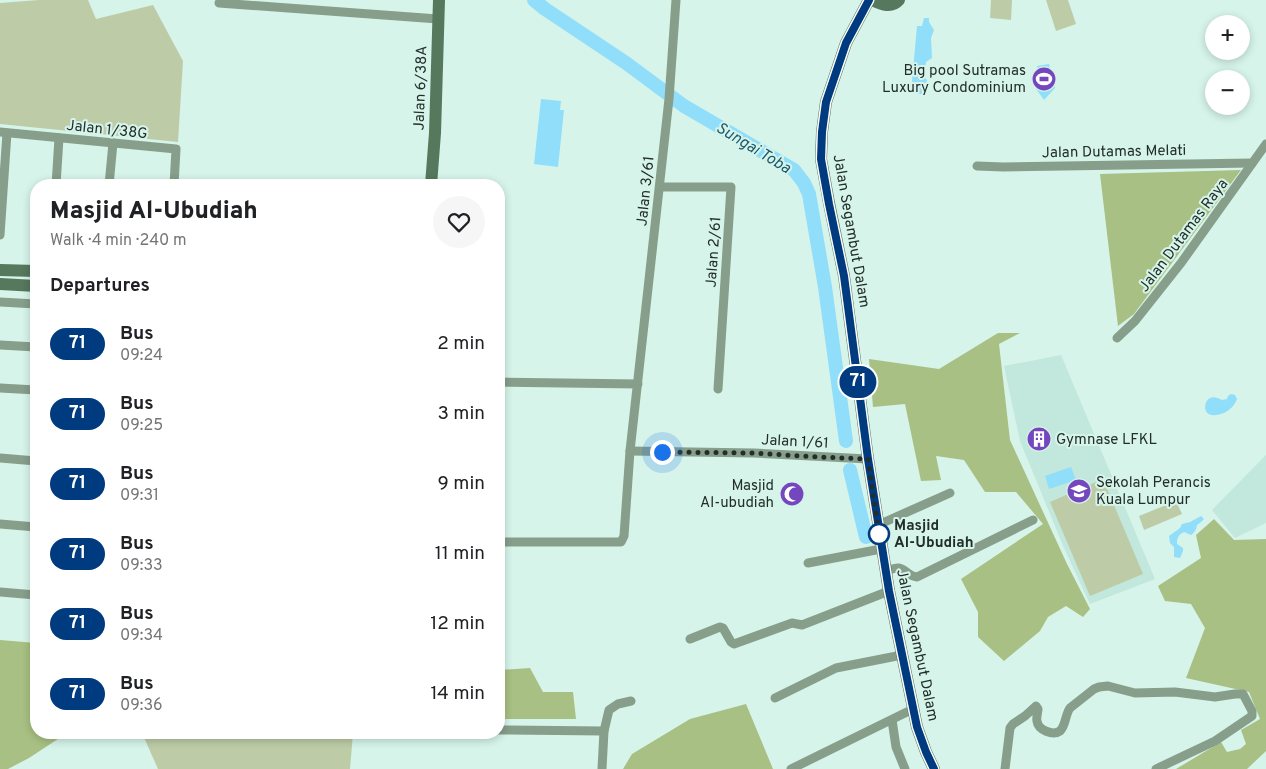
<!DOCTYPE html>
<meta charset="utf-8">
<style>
:root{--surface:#fff;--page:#f6f6f6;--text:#202124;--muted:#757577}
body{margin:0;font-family:Overpass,sans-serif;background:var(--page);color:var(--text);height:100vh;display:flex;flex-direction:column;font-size:19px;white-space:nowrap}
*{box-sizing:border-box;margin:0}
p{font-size:16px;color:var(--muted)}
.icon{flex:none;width:28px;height:28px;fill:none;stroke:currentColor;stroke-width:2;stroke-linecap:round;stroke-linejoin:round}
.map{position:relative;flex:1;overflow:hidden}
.panel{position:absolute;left:30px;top:179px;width:475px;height:560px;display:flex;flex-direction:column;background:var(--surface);border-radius:20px;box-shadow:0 2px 8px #0003}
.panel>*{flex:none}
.badge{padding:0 10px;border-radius:16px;font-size:18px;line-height:32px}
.fabs{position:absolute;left:1205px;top:15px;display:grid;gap:10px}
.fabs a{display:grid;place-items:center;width:45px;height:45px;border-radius:50%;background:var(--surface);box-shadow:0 2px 8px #0003;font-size:25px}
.you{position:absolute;width:25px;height:25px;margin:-12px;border:4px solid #fff;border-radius:50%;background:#1a73e8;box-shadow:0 0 0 8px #1a73e833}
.map>.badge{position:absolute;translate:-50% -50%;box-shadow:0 0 0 2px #fff}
h2{padding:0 20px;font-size:19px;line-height:45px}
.round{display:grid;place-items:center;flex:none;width:52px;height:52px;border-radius:26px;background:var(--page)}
.overview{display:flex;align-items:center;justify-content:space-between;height:85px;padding:0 20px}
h1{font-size:24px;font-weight:800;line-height:38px}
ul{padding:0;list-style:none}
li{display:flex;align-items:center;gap:15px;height:70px;padding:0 20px}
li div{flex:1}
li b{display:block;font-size:19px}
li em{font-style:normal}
li .badge{min-width:55px;font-weight:700;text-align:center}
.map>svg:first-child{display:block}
.built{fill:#c2e7dc}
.green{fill:#bdcca7}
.forest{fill:#a8c083}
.water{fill:#91defa}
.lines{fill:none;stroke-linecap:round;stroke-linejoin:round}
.river{stroke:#91defa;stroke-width:14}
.street{stroke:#879e8b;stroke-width:9}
.secondary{stroke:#56785d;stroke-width:12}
.line-casing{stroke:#fff;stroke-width:11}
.line{stroke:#003b80;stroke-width:8}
.walk{stroke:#232e2b;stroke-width:5;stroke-dasharray:0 9}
.stop-dot{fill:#fff;stroke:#003b80;stroke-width:2.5}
.labels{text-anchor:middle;stroke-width:4;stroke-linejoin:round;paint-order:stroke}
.poi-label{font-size:15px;fill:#232e2b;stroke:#d6f4ea;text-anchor:end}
.street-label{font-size:15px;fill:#232e2b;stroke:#d6f4ea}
.stop-label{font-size:15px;font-weight:bold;fill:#232e2b;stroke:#d6f4ea;text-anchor:start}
.water-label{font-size:16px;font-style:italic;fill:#1a596d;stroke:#d6f4ea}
</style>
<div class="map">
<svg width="1266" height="769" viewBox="0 0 1266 769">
<rect width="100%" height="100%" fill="#d6f4ea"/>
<g class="built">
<path d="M1061,355L1155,579L1090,604L1064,548L1020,441L1004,366Z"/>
<path d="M1266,455V523L1235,538L1212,510Z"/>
</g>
<g class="green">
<path d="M39,0H88L96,19L153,5L183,61L178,142L0,124V3Z"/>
<path d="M991,0H1012L1011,20L990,18Z"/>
<path d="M1046,0H1068L1076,24L1056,31Z"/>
<path d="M1103,479L1143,574L1090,596L1050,502Z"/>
<path d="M1176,501L1182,514L1144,530L1139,516Z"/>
<path d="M142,733H353L350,769H158Z"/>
</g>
<g class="forest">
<path d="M1241,170L1134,314L1118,326L1100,174Z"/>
<path d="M998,333H1020L999,344L1010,440L1067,564L1090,609L1083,617L1066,606L1048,617L1040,631L1004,661L978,637V612L961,579L1043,524L1016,492H985L964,460L936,456L941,480L921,481L905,404L873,407L869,359L939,369Z"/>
<path d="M1214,519L1234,540L1266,539V751L1247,769H1176L1221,742L1227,752L1240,749L1246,744L1241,730L1260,719L1249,692L1186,678L1205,628L1191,604L1165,601L1158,586L1201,558L1196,535Z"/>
<path d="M0,640L36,643V732L67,733L29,758L8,769H0Z"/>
<path d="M530,668L543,692H573L576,719H499V670Z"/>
<path d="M746,704L773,769H623L632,754L690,719Z"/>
</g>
<g class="water">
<path d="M924,18H929V22L934,30L931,38L932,58L926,62L924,77L927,80L925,95L911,92L917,26H922Z"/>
<path d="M1049,64L1055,88L1044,100L1034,86L1038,72L1037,66Z"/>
<path d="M541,99L561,101L560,110H564L558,167L534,164Z"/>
<path d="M1231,394L1235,395L1237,399C1235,405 1230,410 1224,413C1220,414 1215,416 1212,415C1200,414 1204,389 1222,400L1227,399L1228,396Z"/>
<path d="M1071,467L1076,480L1049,489L1045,476Z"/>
<path d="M1201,516L1204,519L1201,522L1197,525C1196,530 1195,532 1191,535L1184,532C1178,535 1177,538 1177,544L1183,548V551L1180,558L1174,557V547L1170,543L1169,536L1180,528L1182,524L1190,522Z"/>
</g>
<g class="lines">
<g class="river">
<path d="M534,0L545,9L626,63L684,106L794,170L804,183L809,194L825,287L846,441"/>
<path d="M850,470L866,537"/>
</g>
<g class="street">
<path d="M219,3L438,19"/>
<path d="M0,132L176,149L174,185"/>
<path d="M977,166L1003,167L1252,163"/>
<path d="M56,185L59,138"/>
<path d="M109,185L113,143"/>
<path d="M660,187H731L718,389"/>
<path d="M0,235L7,133"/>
<path d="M0,302L36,304"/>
<path d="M1117,338L1135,321L1181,263L1266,144"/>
<path d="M0,345L36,347"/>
<path d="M499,382L638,384"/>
<path d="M0,388L36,390"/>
<path d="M630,451L754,453L868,459"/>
<path d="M0,458L36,461"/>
<path d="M0,524L36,527"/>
<path d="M878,525L950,493"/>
<path d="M499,542H621L624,536L630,451L669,99L676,0"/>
<path d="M808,563L881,549"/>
<path d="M886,571C889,570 894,568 898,568C905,568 908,576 917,577L1033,520"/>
<path d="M0,592L36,595"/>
<path d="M690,639L720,627L723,628L731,642L734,644L792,623L802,625L889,591"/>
<path d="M775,698L836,668L902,655"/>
<path d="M892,720L896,747L905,769"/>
<path d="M499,730L604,731"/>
<path d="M602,769L604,731L609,710L618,704L631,701"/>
<path d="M791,769L913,709"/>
<path d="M1005,769L1010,728L1013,724L1025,716L1036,706L1038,709C1038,712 1036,718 1037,721C1038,730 1053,736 1060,731C1066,725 1065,715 1070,708L1094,689L1099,687L1108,686L1135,693L1175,692L1215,697L1235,694H1243L1252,711V716L1215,741L1156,769"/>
</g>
<g class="secondary">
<path d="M869,0L846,43L826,102L822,132L821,159L829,203L844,276L868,459L889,591L917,727L926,752L934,769"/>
<path d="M872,0C881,4 891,9 899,0"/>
<path d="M431,185L435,133L439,0"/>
<path d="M0,270L36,271"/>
<path d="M0,284L36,286"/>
</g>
</g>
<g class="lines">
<defs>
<path id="line" d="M869,0L846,43L826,102L822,132L821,159L829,204L844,276L868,459L889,591L917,727L926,752L934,769"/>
</defs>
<use href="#line" class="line-casing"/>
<use href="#line" class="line"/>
<path class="walk" d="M662,452L754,453L817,457L868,459L879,534"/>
</g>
<defs>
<symbol id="stadium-disc" viewBox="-11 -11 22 22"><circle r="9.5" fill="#7447bf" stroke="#d6f4ea"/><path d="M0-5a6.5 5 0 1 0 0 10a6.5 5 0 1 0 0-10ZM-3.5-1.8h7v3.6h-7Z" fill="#fff"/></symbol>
<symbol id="building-disc" viewBox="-11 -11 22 22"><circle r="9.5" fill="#7447bf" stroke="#d6f4ea"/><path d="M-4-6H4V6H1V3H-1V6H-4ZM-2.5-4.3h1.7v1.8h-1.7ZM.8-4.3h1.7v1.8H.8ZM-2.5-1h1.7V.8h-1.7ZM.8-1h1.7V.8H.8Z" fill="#fff"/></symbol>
<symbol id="school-disc" viewBox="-11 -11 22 22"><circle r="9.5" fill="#7447bf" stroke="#d6f4ea"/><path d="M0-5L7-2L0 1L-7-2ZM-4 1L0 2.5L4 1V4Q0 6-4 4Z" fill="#fff"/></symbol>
<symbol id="mosque-disc" viewBox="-11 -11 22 22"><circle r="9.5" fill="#7447bf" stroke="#d6f4ea"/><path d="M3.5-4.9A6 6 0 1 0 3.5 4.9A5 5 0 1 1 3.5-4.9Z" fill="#fff"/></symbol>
</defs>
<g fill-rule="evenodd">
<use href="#stadium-disc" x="1030" y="65" width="28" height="28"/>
<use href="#building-disc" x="1025" y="425" width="28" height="28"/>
<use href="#school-disc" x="1065" y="477" width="28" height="28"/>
<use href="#mosque-disc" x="778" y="480" width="28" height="28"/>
</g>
<circle class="stop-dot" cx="879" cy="534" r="10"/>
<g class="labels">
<g class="poi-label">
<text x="1026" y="75">Big pool Sutramas<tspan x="1026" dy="17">Luxury Condominium</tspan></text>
<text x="1056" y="444" text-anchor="start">Gymnase LFKL</text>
<text x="1096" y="487" text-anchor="start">Sekolah Perancis<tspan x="1096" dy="17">Kuala Lumpur</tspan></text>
<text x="774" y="490">Masjid<tspan x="774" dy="17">Al-ubudiah</tspan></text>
</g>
<g class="street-label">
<text transform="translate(420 88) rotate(-88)" y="5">Jalan 6/38A</text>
<text transform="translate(107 129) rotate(6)" y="5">Jalan 1/38G</text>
<text transform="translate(1114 151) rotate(-1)" y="5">Jalan Dutamas Melati</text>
<text transform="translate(645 191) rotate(-84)" y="5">Jalan 3/61</text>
<text transform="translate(852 231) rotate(80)" y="5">Jalan Segambut Dalam</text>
<text transform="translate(1183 235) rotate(-53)" y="5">Jalan Dutamas Raya</text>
<text transform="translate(713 252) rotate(-86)" y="5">Jalan 2/61</text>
<text transform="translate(795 441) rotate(3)" y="5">Jalan 1/61</text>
<text transform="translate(918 645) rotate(78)" y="5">Jalan Segambut Dalam</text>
</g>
<g class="stop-label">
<text x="894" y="530">Masjid<tspan x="894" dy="17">Al-Ubudiah</tspan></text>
</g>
<g class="water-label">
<text transform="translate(754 147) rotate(31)" y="6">Sungai Toba</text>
</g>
</g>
</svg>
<div class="fabs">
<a>+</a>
<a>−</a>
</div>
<div class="you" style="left:662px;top:452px"></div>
<b class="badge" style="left:858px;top:382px;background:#003b80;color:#fff">71</b>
<section class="panel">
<div class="overview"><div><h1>Masjid Al-Ubudiah</h1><p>Walk · 4 min · 240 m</p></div><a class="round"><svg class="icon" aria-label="heart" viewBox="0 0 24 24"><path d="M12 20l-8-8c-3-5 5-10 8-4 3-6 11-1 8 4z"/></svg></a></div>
<h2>Departures</h2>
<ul>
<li><span class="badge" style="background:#003b80;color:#fff">71</span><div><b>Bus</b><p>09:24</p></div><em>2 min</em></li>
<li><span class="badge" style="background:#003b80;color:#fff">71</span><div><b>Bus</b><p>09:25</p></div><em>3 min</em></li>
<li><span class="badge" style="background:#003b80;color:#fff">71</span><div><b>Bus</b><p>09:31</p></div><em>9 min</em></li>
<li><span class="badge" style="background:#003b80;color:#fff">71</span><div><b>Bus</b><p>09:33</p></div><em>11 min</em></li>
<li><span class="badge" style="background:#003b80;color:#fff">71</span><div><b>Bus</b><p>09:34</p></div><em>12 min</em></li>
<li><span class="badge" style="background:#003b80;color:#fff">71</span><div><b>Bus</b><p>09:36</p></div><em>14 min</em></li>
</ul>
</section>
</div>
